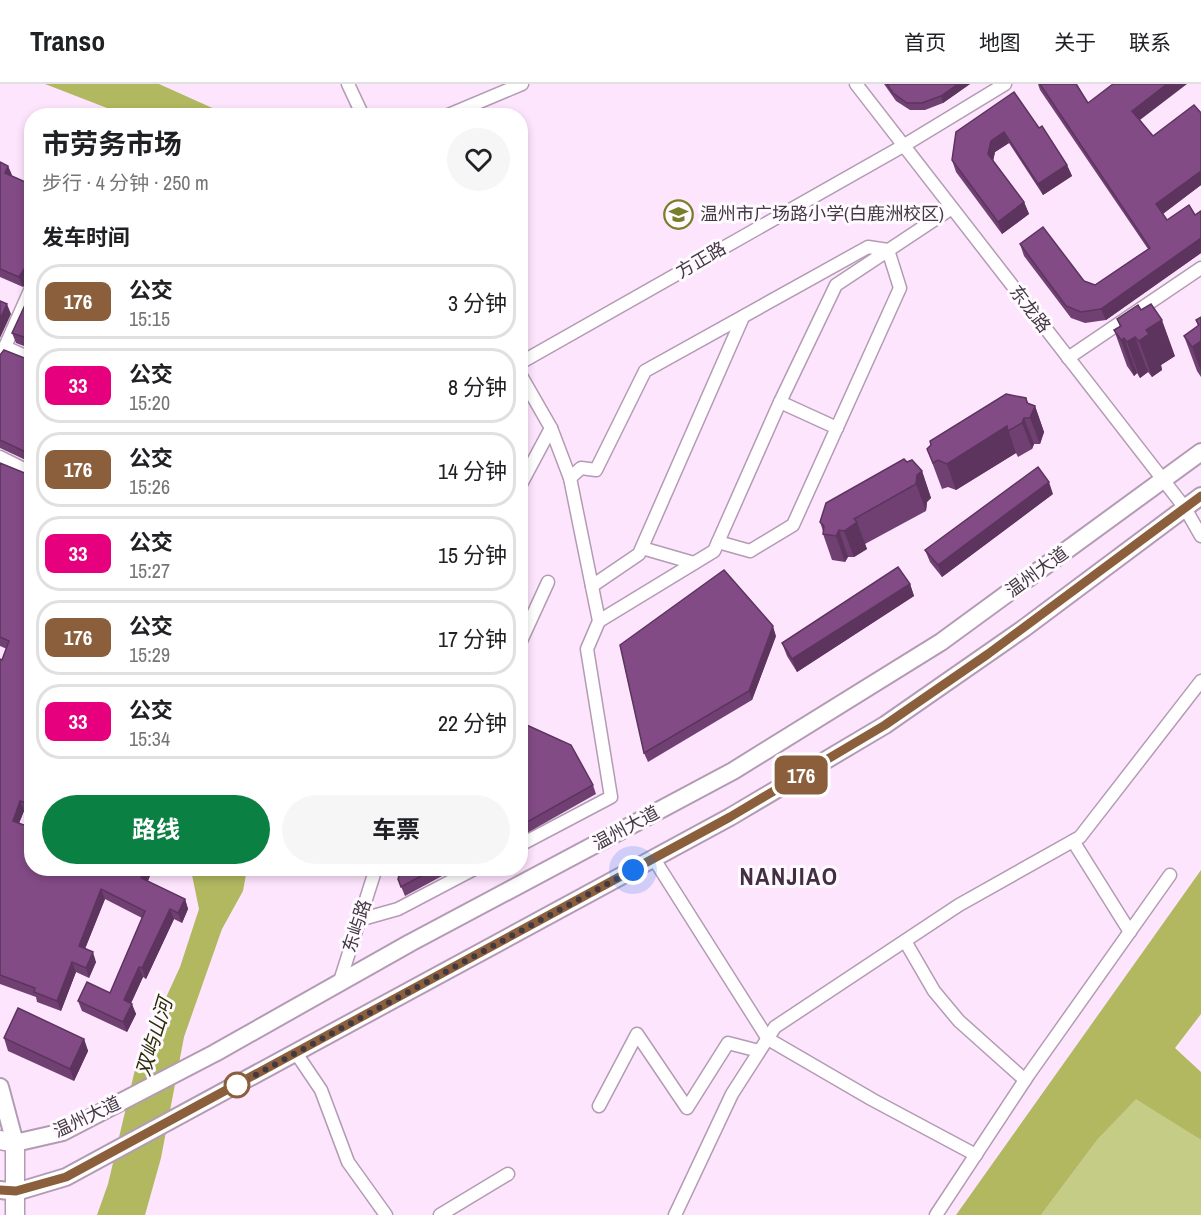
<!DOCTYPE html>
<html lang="zh">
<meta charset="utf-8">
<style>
:root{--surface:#fff;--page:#f6f6f6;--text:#202124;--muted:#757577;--line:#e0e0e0;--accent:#0b8043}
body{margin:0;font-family:"Archivo Narrow","Noto Sans SC",sans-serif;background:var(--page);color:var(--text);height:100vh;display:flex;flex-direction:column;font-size:22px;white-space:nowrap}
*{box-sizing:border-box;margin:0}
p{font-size:20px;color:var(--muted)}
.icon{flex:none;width:33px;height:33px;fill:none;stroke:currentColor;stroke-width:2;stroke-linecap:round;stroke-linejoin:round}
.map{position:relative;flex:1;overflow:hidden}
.sheet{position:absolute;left:24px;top:24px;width:504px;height:768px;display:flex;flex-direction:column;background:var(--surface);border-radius:24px;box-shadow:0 3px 9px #0003}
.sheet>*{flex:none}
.badge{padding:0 12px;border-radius:9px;font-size:21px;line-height:39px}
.you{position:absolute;width:30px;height:30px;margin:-15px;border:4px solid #fff;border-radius:50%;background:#1a73e8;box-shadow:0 0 0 9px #1a73e833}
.map>.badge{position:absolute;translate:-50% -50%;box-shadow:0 0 0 3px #fff}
h2{padding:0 18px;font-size:22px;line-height:54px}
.round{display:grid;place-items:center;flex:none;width:63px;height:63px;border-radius:32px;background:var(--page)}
.headline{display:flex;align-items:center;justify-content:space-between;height:102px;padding:0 18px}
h1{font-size:28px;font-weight:700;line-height:45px}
.cta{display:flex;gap:12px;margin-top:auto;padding:12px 18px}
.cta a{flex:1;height:69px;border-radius:36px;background:var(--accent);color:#fff;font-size:24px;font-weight:700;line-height:69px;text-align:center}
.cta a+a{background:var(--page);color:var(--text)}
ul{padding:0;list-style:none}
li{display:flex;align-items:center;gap:18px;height:75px;margin:0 12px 9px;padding:0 6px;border:3px solid var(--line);border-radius:24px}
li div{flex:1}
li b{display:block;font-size:22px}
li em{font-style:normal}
li .badge{min-width:66px;font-weight:700;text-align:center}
header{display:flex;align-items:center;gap:36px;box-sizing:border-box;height:84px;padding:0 30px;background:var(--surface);border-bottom:2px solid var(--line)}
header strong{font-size:28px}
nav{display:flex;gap:33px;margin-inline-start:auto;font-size:21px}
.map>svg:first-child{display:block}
.green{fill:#c5cc85}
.water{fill:#b1b860}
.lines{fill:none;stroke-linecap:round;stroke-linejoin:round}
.minor-casing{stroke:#b39cb3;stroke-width:15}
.major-casing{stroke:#b39cb3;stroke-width:20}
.highway-casing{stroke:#b39cb3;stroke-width:21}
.minor{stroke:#fff;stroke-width:12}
.major{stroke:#fff;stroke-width:16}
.highway{stroke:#fff;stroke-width:18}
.wall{fill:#714073}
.shaded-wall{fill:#5c345e}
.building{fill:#834b86;stroke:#5c345e;stroke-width:1.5}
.line-casing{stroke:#fff;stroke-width:14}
.line{stroke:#8b5e3c;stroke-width:9}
.walk{stroke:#433943;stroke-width:6;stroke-dasharray:0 10.8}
.stop-dot{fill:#fff;stroke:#8b5e3c;stroke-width:3}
.labels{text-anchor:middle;stroke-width:6;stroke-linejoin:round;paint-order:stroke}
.poi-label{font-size:18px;fill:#433943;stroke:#fffaff;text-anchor:start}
.street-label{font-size:18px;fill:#433943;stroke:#fffaff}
.water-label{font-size:20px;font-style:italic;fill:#2b2d06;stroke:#fffaff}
.district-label{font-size:24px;font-weight:bold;letter-spacing:1.5px;fill:#422f42;stroke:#fffaff}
</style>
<header>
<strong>Transo</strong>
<nav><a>首页</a><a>地图</a><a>关于</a><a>联系</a></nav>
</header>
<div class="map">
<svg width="1201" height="1131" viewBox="0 0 1201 1131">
<rect width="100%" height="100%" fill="#fee5fe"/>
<path class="green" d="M1136,1014L1201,1056V1131H1041L1098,1055Z"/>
<g class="water">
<path d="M45,0H159L228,31H125Z"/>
<path d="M193,785H247L243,807L222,845L184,953L161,1074L145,1131H97L108,1100L137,977L180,883L199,825L192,791Z"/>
<path d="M1201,786V930L1175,964L1201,988V1056L1136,1015L1098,1055L1041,1131H956Z"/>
</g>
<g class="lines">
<defs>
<g id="minor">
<path d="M348,0L363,32"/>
<path d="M856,0L1185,424L1201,452"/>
<path d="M446,32L522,0"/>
<path d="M5,263L32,275"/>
<path d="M0,274L32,202"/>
<path d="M1068,274L1201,184"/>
<path d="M520,279L903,62L1005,0"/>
<path d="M520,290L551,344L520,402"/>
<path d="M780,318L837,344"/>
<path d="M0,373L32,389"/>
<path d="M570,394L581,384L596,386L645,287L868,163L888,166L900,204L793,441L750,467L718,458"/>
<path d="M642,464L694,479"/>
<path d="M592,502L639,470L743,233"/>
<path d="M599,537L714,467L780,318L836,201L952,124"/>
<path d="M520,559L548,498"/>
<path d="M1073,757L1130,848"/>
<path d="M520,761L611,713L587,565L599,537L570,394L551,344"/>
<path d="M654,775L768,955L873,1016L976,1071"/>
<path d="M359,836L398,825L476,784"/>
<path d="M905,857L934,907L959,937L1025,996"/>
<path d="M339,900L376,784"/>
<path d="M296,969L321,1006L348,1078L386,1131"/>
<path d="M599,1022L637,950L687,1024L728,959L759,967"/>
<path d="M440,1131L508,1090"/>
<path d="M675,1131L732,1010L775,943L959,821L1080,753L1201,597"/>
<path d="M936,1131L1029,990L1170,791"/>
</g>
<g id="major">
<path d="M0,1003L15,1059L63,1048L215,969L410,859L733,687L941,558L1201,368"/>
<path d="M0,1106L16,1108L66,1093L730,733L885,641L1023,545L1201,412"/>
</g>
<path id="highway" d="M0,1056L15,1059V1131"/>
</defs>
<use href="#minor" class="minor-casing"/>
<use href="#major" class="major-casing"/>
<use href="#highway" class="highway-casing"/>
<use href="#minor" class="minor"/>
<use href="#major" class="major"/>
<use href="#highway" class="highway"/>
</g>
<g class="wall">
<path d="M884,0H970L943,19L925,26H910L896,17Z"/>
<path d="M1038,0H1077L1088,19L1140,36L1153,52L1201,29V101L1163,130L1167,136L1195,131L1201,127V169L1106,236L1085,239L1071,234L1024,172L1020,160L1084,197L1095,201L1148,165L1040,6Z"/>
<path d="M1039,44L1067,81L1072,92L1043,111L1009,59L995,68L993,77L1024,118L1029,130L1002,150L956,88L952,76L956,48Z"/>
<path d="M0,78L8,82L12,92L32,101V196L28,195L23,203L0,193Z"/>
<path d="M32,206V265L16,259L12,249Z"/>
<path d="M1201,233V293L1197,287L1184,252L1198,242L1196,236Z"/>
<path d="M1117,235L1175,272L1161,281L1162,286L1152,293L1148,288L1140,294L1137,289L1134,292L1127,282L1114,246L1120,243Z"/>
<path d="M0,271L32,277V379L0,364Z"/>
<path d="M1026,314L1028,319L1035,322L1044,348L1040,360H1034L1032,365L1018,373L1016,369L956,406L948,403L942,405L927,365Z"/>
<path d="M907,378L922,387L931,414L927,418L926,427L865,460L867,465L854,473H848L845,478L832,476L823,450V447L820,438Z"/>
<path d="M0,379L32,392V730L24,727L19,739L32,784L116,786L117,784H153L148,797L185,815L188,825L182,839L174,835L146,895L143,893L131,919L136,930L127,948L82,927L78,917L110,909L142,834L105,815L85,865L96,878L89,894L76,888L61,927L37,918L36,913L0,900V575L2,576L7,565L0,562Z"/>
<path d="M1053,410L942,493L930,478L925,466Z"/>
<path d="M910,500L914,512L797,588L787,572L782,559Z"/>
<path d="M776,552L752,616L648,678L644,669Z"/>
<path d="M520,638L593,701L596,710L520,753Z"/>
<path d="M401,784H457L405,812L398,795Z"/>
<path d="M4,954L84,955L88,967L74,997L8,967Z"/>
</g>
<g class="shaded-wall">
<path d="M958,0H970L943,19L941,12Z"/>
<path d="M1167,0H1187L1136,39L1132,27Z"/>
<path d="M1004,48L1009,59L995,68L992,82L988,70L991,57Z"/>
<path d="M1067,81L1072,92L1043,111L1038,100Z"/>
<path d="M8,82L12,91L9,99L5,89Z"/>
<path d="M1201,87V101L1161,131L1156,120Z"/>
<path d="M1024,118L1029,130L1002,150L998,138Z"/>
<path d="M1201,154V169L1106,236L1101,225Z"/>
<path d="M24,185L28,195L23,203L19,193Z"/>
<path d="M7,220L11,230L0,254V235Z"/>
<path d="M1162,236L1175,272L1161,281L1162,286L1152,293L1139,257L1146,246Z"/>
<path d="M1135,253L1148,288L1140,294L1127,258Z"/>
<path d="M1124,254L1137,289L1134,292L1121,256Z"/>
<path d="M1201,257V287L1192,263Z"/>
<path d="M1026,314L1032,329L1035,322L1044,348L1040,360L1030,334Z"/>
<path d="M1024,334L1034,360L1032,365L1022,339Z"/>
<path d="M1007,342L1016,369L956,406L947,380Z"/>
<path d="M922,387L931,414L927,418L926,427L916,400L917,391Z"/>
<path d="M1049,398L1053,410L942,493L938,481Z"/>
<path d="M857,438L867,465L854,473L844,447Z"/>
<path d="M839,446L848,473L845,478L836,452Z"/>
<path d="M32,458V477L26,471Z"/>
<path d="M910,500L914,512L797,588L792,575Z"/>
<path d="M773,542L776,552L752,616L749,607Z"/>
<path d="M20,717L24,727L16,747L13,737Z"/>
<path d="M145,784H153L145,804L141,794Z"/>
<path d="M101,805L105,815L82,872L79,862Z"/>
<path d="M185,815L188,825L182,839L178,829Z"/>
<path d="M170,825L174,835L146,895L142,884Z"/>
<path d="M93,868L96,878L89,894L86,884Z"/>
<path d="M72,878L76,888L61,927L57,917Z"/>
<path d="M139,883L143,893L128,926L124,916Z"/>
<path d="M132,920L136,930L127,948L123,938Z"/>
<path d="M84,955L88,967L74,997L70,985Z"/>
</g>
<g class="building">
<path d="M887,0H958L941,12L922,19H907L893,9Z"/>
<path d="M1040,0H1076L1088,19L1113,0H1167L1132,27L1153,52L1194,21L1201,29V87L1156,120L1167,136L1189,121L1195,131L1201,127V154L1101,225L1081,228L1066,222L1020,160L1043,143L1084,197L1095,201L1150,164Z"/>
<path d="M1014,8L1039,44L1042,42L1067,81L1038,100L1004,48L991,57L988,70L1024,118L998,138L952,76L956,48Z"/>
<path d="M0,78L8,82L5,89L32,101V186L24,185L19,193L0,185Z"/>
<path d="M32,206V256L12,249Z"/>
<path d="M0,217L7,220L0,235Z"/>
<path d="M1151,220L1162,236L1146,246L1149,250L1139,257L1135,253L1127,258L1124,254L1121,256L1114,246L1121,242L1117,235L1138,221L1141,226Z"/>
<path d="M1201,233V257L1192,263L1184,252L1199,241L1196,236Z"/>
<path d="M4,266L32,277V371L0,356V271Z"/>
<path d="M1006,310L1026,314L1027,319L1035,322L1030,334H1024L1022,339L1008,347L1007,342L947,380L938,376L933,379L927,365L931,361L930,357Z"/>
<path d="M904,375L907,378L912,376L922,387L917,391L916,400L854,435L857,438L844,447L839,446L836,452L823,450L824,442L820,438L826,419Z"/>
<path d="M0,379L32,392V458L26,471L32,473V721L20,717L13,737L32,744V784H112L116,786L117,784H145L141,794L185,815L178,829L170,825L142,884L139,883L124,916L132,920L123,938L78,917L87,898L110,909L145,827L101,805L79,862L93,868L86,884L72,878L57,917L34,908L35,904L0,891V575L2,576L9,557L0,553Z"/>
<path d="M1038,383L1049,398L938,481L925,466Z"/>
<path d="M898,483L910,500L792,575L782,559Z"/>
<path d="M724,486L773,542L749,607L644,669L620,561Z"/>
<path d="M520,638L571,661L593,701L520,742V685L527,682L520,679Z"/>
<path d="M401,784H436L401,803L398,795Z"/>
<path d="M18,924L84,955L70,985L4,954Z"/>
</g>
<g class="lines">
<defs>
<path id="line" d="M0,1106L16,1107L66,1093L730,733L885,641L988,570L1201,412"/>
</defs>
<use href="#line" class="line-casing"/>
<use href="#line" class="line"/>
<path class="walk" d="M237,1001L633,786"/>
</g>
<defs>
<symbol id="school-ring" viewBox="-11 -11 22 22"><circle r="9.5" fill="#fffaff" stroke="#797e28" stroke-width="1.5"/><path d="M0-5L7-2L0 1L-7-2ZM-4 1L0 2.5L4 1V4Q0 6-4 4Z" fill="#797e28"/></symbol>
</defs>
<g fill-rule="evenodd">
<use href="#school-ring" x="662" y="114" width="33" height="33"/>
</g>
<circle class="stop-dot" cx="237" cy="1001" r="12"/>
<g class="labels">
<g class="poi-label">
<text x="700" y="136">温州市广场路小学(白鹿洲校区)</text>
</g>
<g class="street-label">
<text transform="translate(701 176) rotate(-30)" y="6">方正路</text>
<text transform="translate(1030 225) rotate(52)" y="6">东龙路</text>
<text transform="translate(1037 488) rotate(-36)" y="6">温州大道</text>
<text transform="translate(626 744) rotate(-28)" y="6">温州大道</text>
<text transform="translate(357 842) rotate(-72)" y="6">东屿路</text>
<text transform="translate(87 1033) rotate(-25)" y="6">温州大道</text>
</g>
<g class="water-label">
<text transform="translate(154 953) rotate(-73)" y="7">双屿山河</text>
</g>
<g class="district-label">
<text x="789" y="801">NANJIAO</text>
</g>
</g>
</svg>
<div class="you" style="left:633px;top:786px"></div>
<b class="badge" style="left:801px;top:691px;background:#8b5e3c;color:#fff">176</b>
<section class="sheet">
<div class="headline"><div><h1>市劳务市场</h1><p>步行 · 4 分钟 · 250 m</p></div><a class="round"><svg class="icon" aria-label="heart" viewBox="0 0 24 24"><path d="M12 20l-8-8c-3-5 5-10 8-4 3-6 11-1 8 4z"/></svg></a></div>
<h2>发车时间</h2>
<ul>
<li><span class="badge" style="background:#8b5e3c;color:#fff">176</span><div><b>公交</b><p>15:15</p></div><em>3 分钟</em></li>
<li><span class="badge" style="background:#e6007e;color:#fff">33</span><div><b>公交</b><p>15:20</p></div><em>8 分钟</em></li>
<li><span class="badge" style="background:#8b5e3c;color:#fff">176</span><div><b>公交</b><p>15:26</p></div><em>14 分钟</em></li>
<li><span class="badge" style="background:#e6007e;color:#fff">33</span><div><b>公交</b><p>15:27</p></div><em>15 分钟</em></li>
<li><span class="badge" style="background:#8b5e3c;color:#fff">176</span><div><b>公交</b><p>15:29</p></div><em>17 分钟</em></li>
<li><span class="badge" style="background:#e6007e;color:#fff">33</span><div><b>公交</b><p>15:34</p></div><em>22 分钟</em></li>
</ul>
<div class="cta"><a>路线</a><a>车票</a></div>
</section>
</div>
